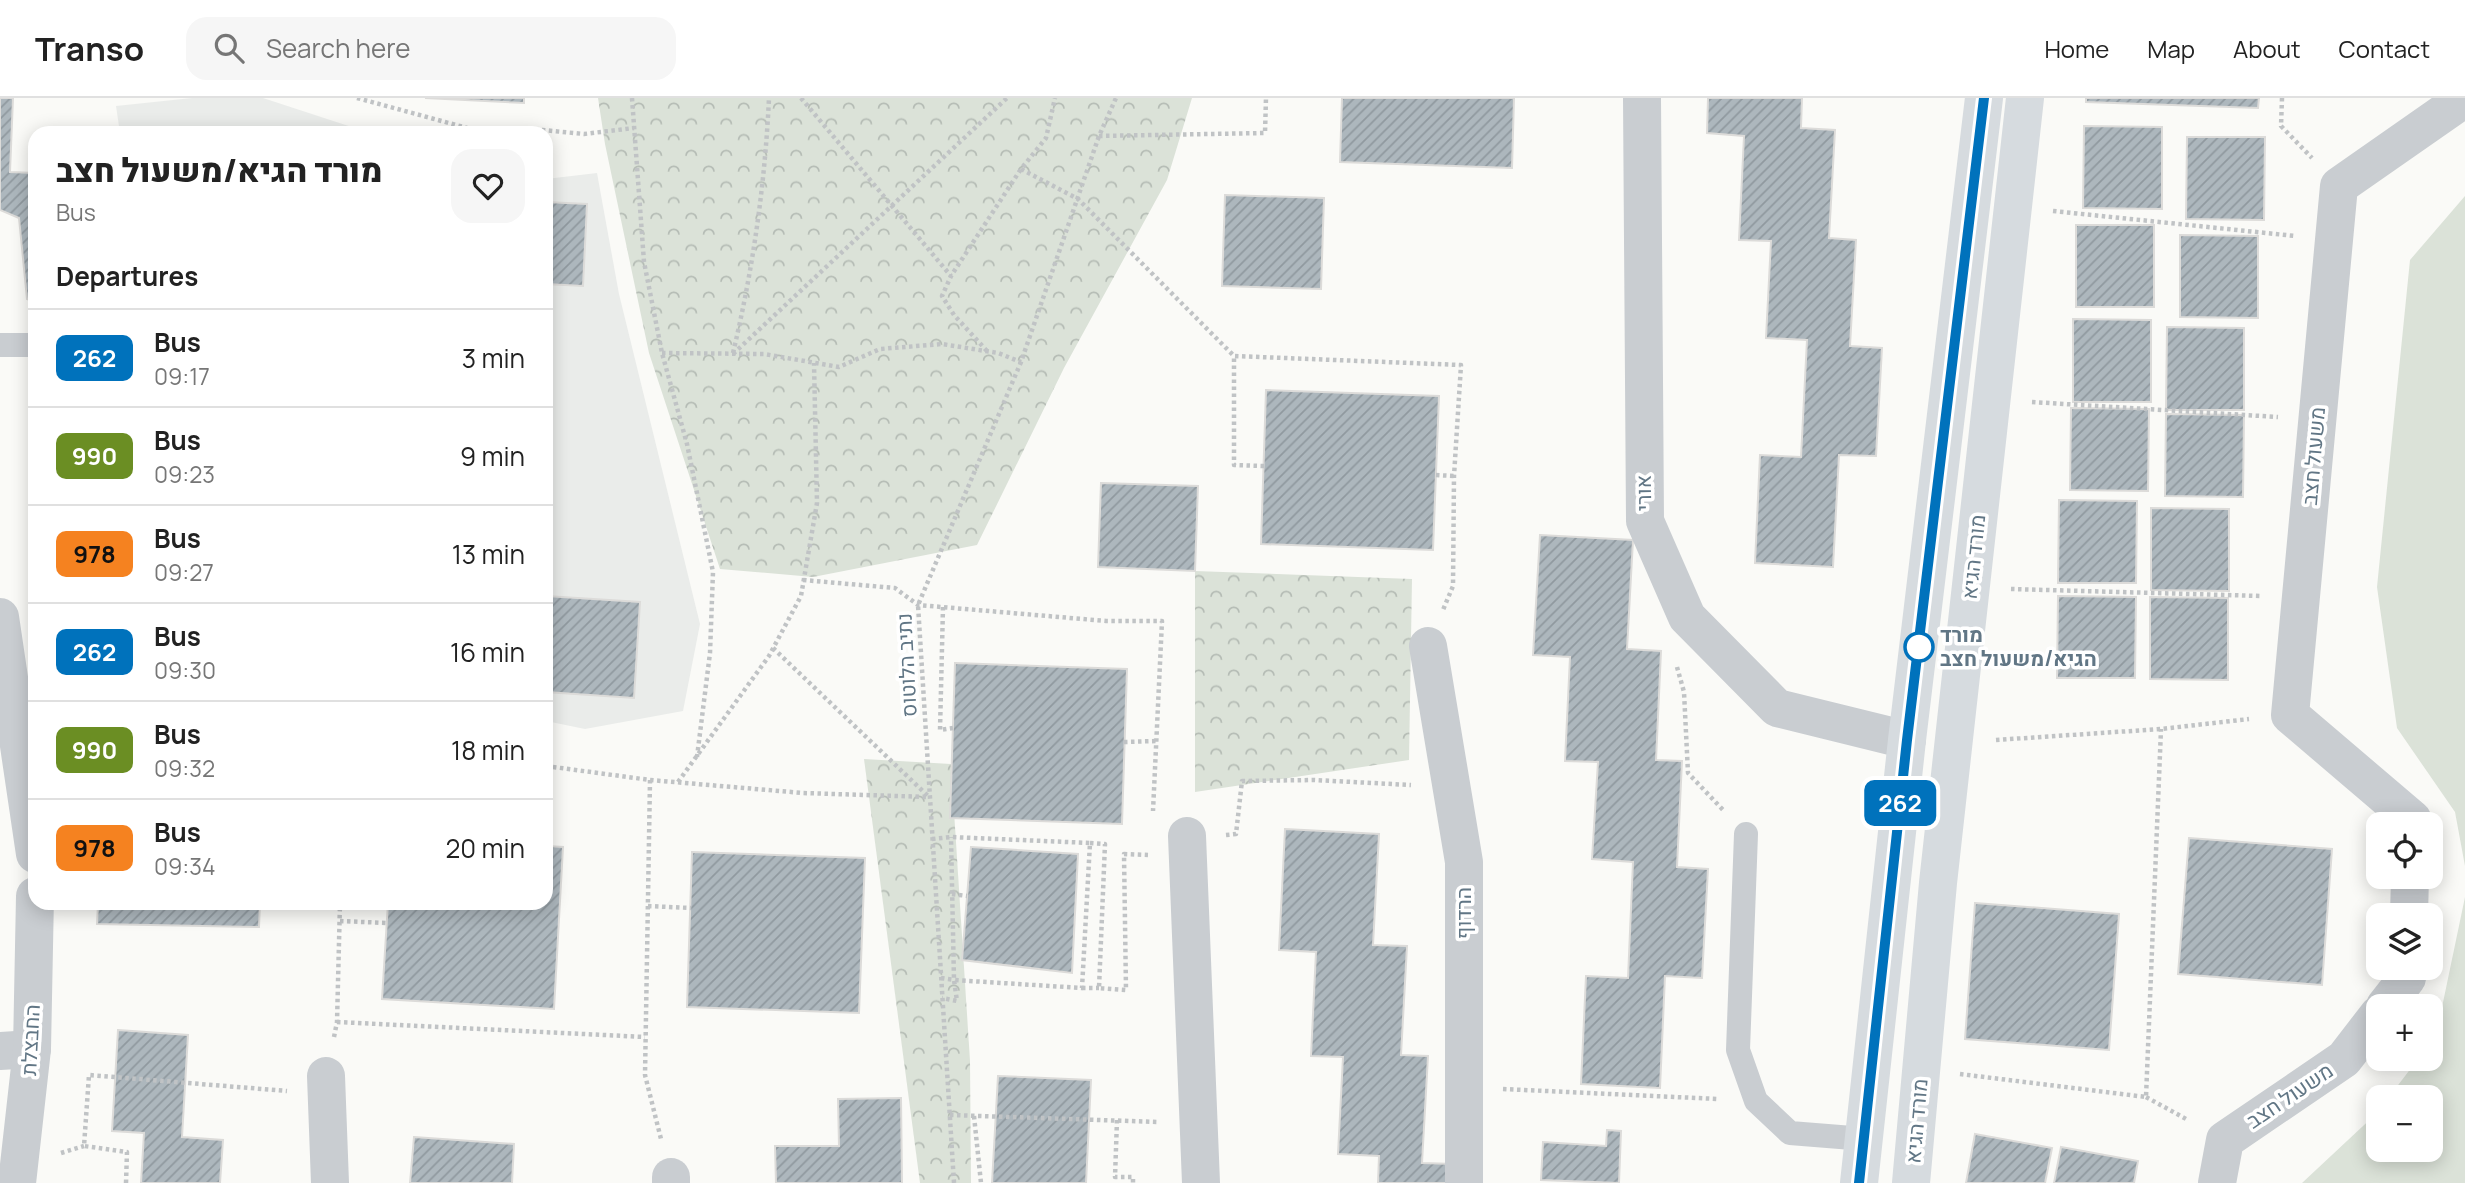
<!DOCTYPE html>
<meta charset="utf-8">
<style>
:root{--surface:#fff;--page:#f6f6f6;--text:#222;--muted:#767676;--line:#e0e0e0}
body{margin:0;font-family:Manrope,Heebo,sans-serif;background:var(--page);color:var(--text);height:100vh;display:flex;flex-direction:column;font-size:26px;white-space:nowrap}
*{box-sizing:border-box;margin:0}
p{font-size:23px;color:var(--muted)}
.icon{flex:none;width:38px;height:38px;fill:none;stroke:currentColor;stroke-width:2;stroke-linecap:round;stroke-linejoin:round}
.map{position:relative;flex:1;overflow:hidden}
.details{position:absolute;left:28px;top:28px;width:525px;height:784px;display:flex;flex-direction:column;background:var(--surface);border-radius:21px;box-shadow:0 4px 18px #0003}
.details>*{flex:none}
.badge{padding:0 14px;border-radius:10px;font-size:24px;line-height:46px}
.tools{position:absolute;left:2366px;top:714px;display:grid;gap:14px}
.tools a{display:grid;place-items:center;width:77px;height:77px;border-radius:14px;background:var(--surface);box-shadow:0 4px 18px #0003;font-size:35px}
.map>.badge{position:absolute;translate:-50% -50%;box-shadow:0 0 0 4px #fff}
h2{padding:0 28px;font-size:26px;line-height:63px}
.round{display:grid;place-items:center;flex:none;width:74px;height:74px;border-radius:21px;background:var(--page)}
.summary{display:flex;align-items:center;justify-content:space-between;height:119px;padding:0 28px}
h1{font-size:33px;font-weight:800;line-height:52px}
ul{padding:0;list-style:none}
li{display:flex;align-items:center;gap:21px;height:98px;padding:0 28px;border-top:2px solid var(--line)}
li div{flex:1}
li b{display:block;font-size:26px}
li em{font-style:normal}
li .badge{min-width:77px;font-weight:700;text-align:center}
header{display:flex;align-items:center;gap:42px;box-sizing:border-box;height:98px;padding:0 35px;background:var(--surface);border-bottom:2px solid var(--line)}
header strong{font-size:33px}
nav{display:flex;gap:38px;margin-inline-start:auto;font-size:24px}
.search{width:490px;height:63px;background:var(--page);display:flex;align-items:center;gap:18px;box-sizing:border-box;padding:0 24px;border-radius:21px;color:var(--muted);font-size:26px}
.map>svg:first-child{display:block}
.built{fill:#eaecea}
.grass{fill:#dbe2d8}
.park{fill:url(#park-crowns)}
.building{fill:url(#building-hatch);stroke:#dcdbd9;stroke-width:2}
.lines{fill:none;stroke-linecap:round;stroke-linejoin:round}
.path{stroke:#c0c3c5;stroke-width:4.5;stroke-dasharray:3.5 3.5;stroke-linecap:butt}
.lane{stroke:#c9cdd1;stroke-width:24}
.street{stroke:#c9cdd1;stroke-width:38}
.secondary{stroke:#d6dbdf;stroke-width:38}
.line-casing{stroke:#fff;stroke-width:16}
.line{stroke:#0072bc;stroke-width:10}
.stop-dot{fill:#fff;stroke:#0072bc;stroke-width:3.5}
.labels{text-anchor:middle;stroke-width:7;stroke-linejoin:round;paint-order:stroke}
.street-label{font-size:21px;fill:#617685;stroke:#fff}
.stop-label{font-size:21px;font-weight:bold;fill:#617685;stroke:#fff;text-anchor:start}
</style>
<header>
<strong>Transo</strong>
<div class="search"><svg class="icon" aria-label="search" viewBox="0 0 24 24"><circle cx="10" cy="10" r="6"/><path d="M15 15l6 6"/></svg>Search here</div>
<nav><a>Home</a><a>Map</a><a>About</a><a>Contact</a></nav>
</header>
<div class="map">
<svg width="2465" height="1085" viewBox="0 0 2465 1085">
<defs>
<pattern id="park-crowns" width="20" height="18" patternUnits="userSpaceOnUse" patternTransform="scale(1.75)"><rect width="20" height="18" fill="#dbe2d8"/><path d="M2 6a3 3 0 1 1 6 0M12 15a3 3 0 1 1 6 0" fill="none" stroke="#b5bcb5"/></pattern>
<pattern id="building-hatch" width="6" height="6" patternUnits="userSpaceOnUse" patternTransform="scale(1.75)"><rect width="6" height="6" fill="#adb7bd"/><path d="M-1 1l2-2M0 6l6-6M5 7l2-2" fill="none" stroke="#90999f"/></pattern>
</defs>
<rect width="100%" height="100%" fill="#fafaf7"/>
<g class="built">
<path d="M192,0H263L370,35H120L116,8Z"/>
<path d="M597,75L619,196L700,526L683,613L585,631L546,623V81Z"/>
</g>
<g class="grass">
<path d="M2465,98V768L2455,714L2397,630L2377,489L2410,162Z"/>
<path d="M2465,799V1085H2302L2378,1014V1052H2431V999H2389L2418,961H2431V944L2436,938Z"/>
</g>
<g class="park">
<path d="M598,0H1192L1167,82L1064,270L977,447L813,479L720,471L649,255L605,46Z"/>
<path d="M1195,473L1412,481L1409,662L1195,694Z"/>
<path d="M864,661L951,666L970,963L971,1085H920Z"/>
</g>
<g class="building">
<path d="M0,0H13L10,74L35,75V204L27,201L19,120L0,112Z"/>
<path d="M425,0H524V5Z"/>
<path d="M1342,0H1514L1512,70L1340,64Z"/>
<path d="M1708,0H1802L1801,30L1835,32L1829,140L1856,142L1850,248L1882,250L1876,358L1839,357L1833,469L1755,465L1760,357L1801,359L1807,242L1766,240L1771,143L1739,142L1744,38L1707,35Z"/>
<path d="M2086,0H2259L2258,10L2086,4Z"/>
<path d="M2084,28L2162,29V111L2083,110Z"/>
<path d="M2187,39H2265L2264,122L2186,121Z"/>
<path d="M1225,97L1324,100L1321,191L1222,188Z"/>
<path d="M546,104L587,106L583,188L546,186Z"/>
<rect x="2076" y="127" width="78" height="82"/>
<path d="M2180,137L2258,138V220L2180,219Z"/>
<path d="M2073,221L2151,222V304H2073Z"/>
<path d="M2167,229L2244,230V312H2166Z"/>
<path d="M1266,292L1439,298L1433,452L1261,446Z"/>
<path d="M2071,310L2149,311L2148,393L2070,392Z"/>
<path d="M2166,316L2244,317L2243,399L2165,398Z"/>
<path d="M1101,385L1198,388L1195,473L1098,469Z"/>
<path d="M2059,402L2137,403L2136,485H2058Z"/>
<path d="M2151,410L2229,411V493L2151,492Z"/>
<path d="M1540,437L1633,442L1627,551L1661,553L1656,662L1682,663L1677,769L1708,771L1702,880L1665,878L1660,990L1581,986L1586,878L1628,880L1633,764L1592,761L1598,664L1565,663L1570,559L1533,557Z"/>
<path d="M546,498L640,504L634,600L546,594Z"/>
<path d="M2058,498L2136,499L2135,580H2057Z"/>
<path d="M2150,499L2228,500V582L2150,581Z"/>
<path d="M955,565L1127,571L1122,726L950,720Z"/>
<path d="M1285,731L1379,736L1373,847L1407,848L1401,957L1428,958L1422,1065L1454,1066L1453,1085H1378L1379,1058L1338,1056L1343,959L1311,958L1316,854L1279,852Z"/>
<path d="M2189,740L2332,751L2322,887L2178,876Z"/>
<path d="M546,748L563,749L554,911L382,901L388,805H546Z"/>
<path d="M971,749L1078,756L1072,875L962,862Z"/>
<path d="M692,754L865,760L859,915L687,909Z"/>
<path d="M98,805H260L259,829L97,826Z"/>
<path d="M1975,805L2119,816L2109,952L1965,941Z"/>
<path d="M118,932L188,937L182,1039L223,1042L220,1085H141L144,1035L112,1033Z"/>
<path d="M998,978L1091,982L1086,1085H992Z"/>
<path d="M901,1000L902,1085H776L775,1048H839L838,1001Z"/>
<path d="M1607,1032L1621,1033L1619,1085L1541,1082L1543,1044L1606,1048Z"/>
<path d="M1975,1036L2052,1050L2045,1085H1966Z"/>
<path d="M414,1039L514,1046L512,1085H410Z"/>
<path d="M2061,1049L2138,1063L2134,1085H2054Z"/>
</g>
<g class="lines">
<g class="path">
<path d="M357,0L471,31H532L584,36L634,30"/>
<path d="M632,0L644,164L662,255L687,346L713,474L710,555L697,659"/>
<path d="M801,0L951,178"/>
<path d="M2282,0L2281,28L2312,60"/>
<path d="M1099,38L1265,35L1266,0"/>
<path d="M1021,71L1078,101L1234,258"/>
<path d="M2053,113L2295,138"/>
<path d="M987,253L954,217L942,198L951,178L1021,71L1046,40L1055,0"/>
<path d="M662,255L764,256L839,269L880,251L942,246L998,255L1021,264"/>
<path d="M733,255C753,171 765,86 769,0"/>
<path d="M733,256L1007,0"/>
<path d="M2032,304L2278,319"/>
<path d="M1264,368L1234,367V258L1461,267L1454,378L1453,488L1443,512"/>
<path d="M1436,377L1454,378"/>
<path d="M803,482L895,490L918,507L1106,523H1162L1153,713"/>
<path d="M2011,491L2262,498"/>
<path d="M943,509L940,632L953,630"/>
<path d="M773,550L928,698"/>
<path d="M1677,569L1684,594L1688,675L1724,713"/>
<path d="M1996,642L2161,631L2249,621"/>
<path d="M1124,644L1157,643"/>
<path d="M546,668L650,682L803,695L929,699"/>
<path d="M650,682L645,977L661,1041"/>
<path d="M678,684L769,558L801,498L817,405L814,265"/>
<path d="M1226,737L1236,736L1242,683L1314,682L1411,687"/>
<path d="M932,741L951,739L1090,745L1082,890L954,882L951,739"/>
<path d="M1090,745L1105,746L1099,890L1126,892L1124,756L1148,757"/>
<path d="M952,796L967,798"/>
<path d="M648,808L691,810"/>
<path d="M340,823L386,825"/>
<path d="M941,880L954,882L957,903L942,900"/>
<path d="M1082,890H1099"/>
<path d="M337,924L645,939"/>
<path d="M334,939L337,924L340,805"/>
<path d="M1960,976L2146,999L2161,631"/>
<path d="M1503,991L1718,1001"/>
<path d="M2146,999L2188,1022"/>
<path d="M950,1017L1159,1024"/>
<path d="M974,1018L981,1085"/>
<path d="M1117,1022L1115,1079H1133V1085"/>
<path d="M61,1055L84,1048"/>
<path d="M126,1085L127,1054L84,1048L89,977L287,993"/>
<path d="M954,1085L918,507L1021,264L1099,38L1116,0"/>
</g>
<g class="lane">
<path d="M0,247H35"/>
<path d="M1746,736L1738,952L1756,1003L1790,1035L1865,1041"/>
</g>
<g class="street">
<path d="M1642,0L1645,423L1687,519L1777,610L1907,642"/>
<path d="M0,519L35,756"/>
<path d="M1428,548L1464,764V1085"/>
<path d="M2411,726L2412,721L2290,617L2339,88L2465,0"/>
<path d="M1187,738L1201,1085"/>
<path d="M2409,817L2410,779"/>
<path d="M2385,908L2407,880L2408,870"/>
<path d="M0,953L32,951"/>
<path d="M326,978L330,1085"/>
<path d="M17,1085L32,951L35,798"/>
<path d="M671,1085V1079"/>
<path d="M2217,1085L2225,1042L2344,961L2378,917"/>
</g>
<g class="secondary">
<path d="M1859,1085L1907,642L1984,0"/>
<path d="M1911,1085L1938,785L2025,0"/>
</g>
</g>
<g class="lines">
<defs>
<path id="line" d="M1859,1085L1907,642L1984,0"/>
</defs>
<use href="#line" class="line-casing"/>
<use href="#line" class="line"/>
</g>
<circle class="stop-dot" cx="1919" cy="549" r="14"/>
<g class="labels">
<g class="street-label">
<text transform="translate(2314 358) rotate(-85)" y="7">משעול חצב</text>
<text transform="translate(1644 395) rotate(-91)" y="7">אורי</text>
<text transform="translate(1974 459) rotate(-84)" y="7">מורד הגיא</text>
<text transform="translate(907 567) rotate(-93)" y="7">נתיב הלוטוס</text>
<text transform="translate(1464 815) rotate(-90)" y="7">הרדוף</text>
<text transform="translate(31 942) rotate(-87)" y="7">החבצלת</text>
<text transform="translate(2290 998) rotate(-34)" y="7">משעול חצב</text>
<text transform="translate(1917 1023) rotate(-85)" y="7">מורד הגיא</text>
</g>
<g class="stop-label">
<text x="1940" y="544">מורד<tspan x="1940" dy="24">הגיא/משעול חצב</tspan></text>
</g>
</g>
</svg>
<div class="tools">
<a><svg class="icon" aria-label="locate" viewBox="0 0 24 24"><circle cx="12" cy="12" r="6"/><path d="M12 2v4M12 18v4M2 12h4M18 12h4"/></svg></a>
<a><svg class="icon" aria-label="layers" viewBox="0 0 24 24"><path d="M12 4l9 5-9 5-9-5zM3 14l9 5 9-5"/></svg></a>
<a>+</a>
<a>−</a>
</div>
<b class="badge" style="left:1900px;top:705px;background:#0072bc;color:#fff">262</b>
<section class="details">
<div class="summary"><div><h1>מורד הגיא/משעול חצב</h1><p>Bus</p></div><a class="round"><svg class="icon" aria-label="heart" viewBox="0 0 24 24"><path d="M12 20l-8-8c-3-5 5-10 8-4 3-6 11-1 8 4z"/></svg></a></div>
<h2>Departures</h2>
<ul>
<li><span class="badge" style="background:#0072bc;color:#fff">262</span><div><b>Bus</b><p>09:17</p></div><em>3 min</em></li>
<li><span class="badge" style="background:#6b8e23;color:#fff">990</span><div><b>Bus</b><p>09:23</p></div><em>9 min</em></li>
<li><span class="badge" style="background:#f58220;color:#111">978</span><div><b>Bus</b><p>09:27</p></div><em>13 min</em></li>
<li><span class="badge" style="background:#0072bc;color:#fff">262</span><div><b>Bus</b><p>09:30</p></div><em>16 min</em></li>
<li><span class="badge" style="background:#6b8e23;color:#fff">990</span><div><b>Bus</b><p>09:32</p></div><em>18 min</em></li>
<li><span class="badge" style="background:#f58220;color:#111">978</span><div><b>Bus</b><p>09:34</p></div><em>20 min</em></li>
</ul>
</section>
</div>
